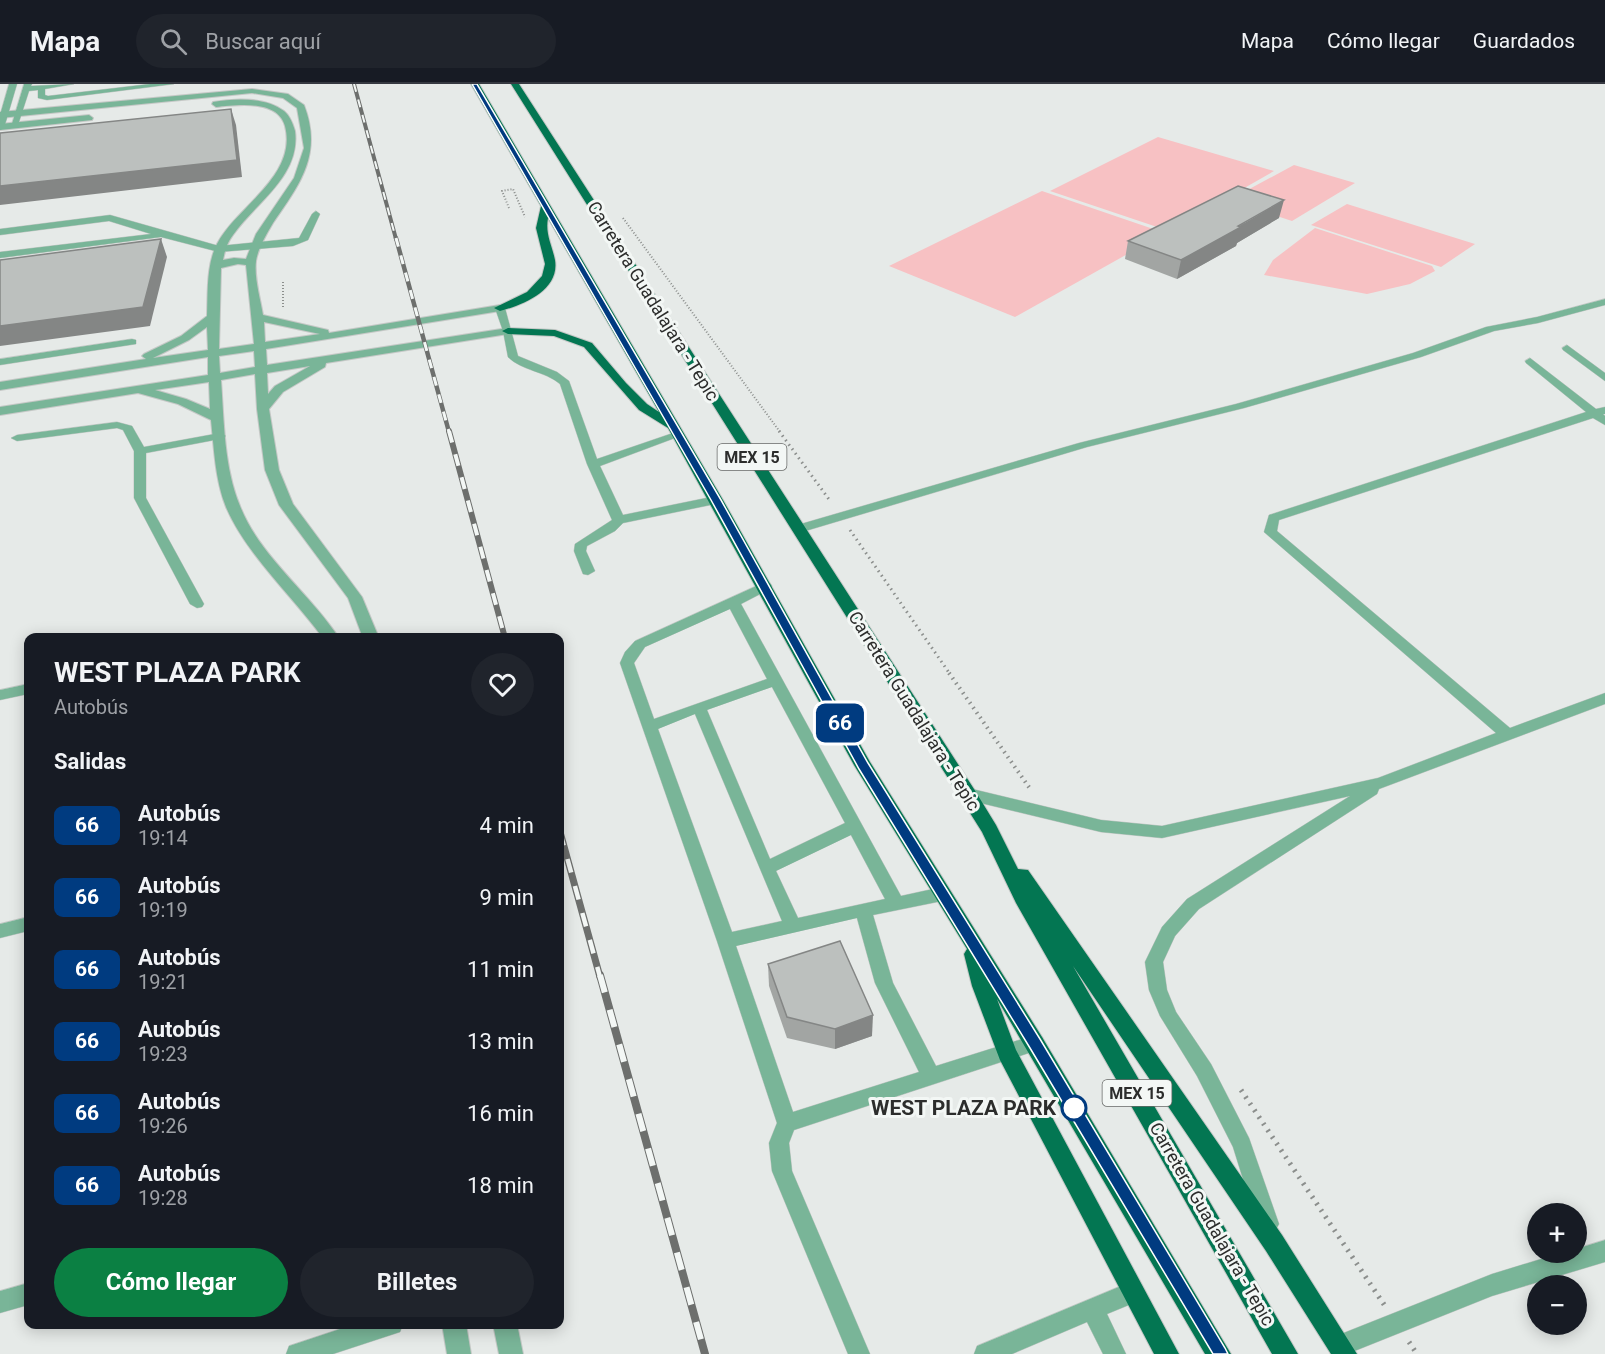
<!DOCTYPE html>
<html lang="es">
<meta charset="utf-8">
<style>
:root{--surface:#171b24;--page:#20242c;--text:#f1f3f6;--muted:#9ea1a6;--line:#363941;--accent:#0b8043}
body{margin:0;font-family:Roboto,sans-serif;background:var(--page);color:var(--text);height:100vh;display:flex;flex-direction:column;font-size:22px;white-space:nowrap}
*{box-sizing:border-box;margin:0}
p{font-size:20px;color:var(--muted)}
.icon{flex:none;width:33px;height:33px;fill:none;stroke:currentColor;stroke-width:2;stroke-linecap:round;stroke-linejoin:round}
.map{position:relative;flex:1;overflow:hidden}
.side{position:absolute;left:24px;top:549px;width:540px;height:696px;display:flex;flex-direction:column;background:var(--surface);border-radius:12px;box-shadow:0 3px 15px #0003}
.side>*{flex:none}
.badge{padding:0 12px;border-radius:9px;font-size:21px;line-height:39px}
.tools{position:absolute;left:1527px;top:1119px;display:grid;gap:12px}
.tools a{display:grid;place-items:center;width:60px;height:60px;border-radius:50%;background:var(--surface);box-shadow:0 3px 15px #0003;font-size:30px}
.map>.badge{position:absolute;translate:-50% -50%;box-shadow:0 0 0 3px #fff}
h2{padding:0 30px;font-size:22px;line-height:54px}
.round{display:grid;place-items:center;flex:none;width:63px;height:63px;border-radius:32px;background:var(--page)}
.head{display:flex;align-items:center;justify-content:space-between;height:102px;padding:0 30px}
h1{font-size:28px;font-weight:700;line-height:45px}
.button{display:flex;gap:12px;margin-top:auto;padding:12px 30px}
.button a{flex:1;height:69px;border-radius:36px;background:var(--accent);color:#fff;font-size:24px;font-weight:700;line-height:69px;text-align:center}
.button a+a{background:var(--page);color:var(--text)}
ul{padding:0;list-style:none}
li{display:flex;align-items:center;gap:18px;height:72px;padding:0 30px}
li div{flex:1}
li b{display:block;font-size:22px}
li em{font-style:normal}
li .badge{min-width:66px;font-weight:700;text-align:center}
header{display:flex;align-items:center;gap:36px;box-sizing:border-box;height:84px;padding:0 30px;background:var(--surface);border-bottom:2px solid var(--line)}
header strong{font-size:28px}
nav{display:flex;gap:33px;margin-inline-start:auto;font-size:21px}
.search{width:420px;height:54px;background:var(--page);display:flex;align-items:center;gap:15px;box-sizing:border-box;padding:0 21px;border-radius:33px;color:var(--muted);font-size:22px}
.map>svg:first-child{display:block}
.green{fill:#f7c1c3}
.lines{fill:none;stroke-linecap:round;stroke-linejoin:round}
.service-casing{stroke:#c5c8c6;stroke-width:1}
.minor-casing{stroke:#c5c8c6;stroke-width:2}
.trunk-casing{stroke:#c5c8c6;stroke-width:2}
.path-far3{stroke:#8c8f8d;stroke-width:2;stroke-dasharray:1 2;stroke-linecap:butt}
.path-far2{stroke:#8c8f8d;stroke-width:3;stroke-dasharray:1.5 4;stroke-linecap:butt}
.path-far1{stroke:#8c8f8d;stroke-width:4;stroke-dasharray:1.5 4.5;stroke-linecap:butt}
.path{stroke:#8c8f8d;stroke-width:5;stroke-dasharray:2 6;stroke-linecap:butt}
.service{fill:#79b598;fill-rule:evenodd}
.minor{fill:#79b598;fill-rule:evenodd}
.trunk{fill:#037652;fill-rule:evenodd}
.rail-far4-casing{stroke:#6d6f6d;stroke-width:4}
.rail-far3-casing{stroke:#6d6f6d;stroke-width:4.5}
.rail-far2-casing{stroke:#6d6f6d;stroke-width:6}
.rail-far1-casing{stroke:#6d6f6d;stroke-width:7}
.rail-casing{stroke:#6d6f6d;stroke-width:8}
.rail-far4{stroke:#f3f7f5;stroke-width:2;stroke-dasharray:8;stroke-linecap:butt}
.rail-far3{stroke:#f3f7f5;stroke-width:3;stroke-dasharray:9;stroke-linecap:butt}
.rail-far2{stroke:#f3f7f5;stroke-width:4;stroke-dasharray:12;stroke-linecap:butt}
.rail-far1{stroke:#f3f7f5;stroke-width:4.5;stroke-dasharray:14;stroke-linecap:butt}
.rail{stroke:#f3f7f5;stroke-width:6;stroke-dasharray:18;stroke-linecap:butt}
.wall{fill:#a2a5a3}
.shaded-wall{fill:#848685}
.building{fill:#bcc0be;stroke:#848685;stroke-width:1.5}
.line{fill:#003b80;stroke:#fff;stroke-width:1.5}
.stop-dot{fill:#fff;stroke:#003b80;stroke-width:3}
.labels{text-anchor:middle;stroke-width:6;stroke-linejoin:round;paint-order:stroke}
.shield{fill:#f3f7f5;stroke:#686a68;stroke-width:1.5}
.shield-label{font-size:16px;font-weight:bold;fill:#2c2d2c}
.street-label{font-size:18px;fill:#2c2d2c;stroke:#f3f7f5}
.near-stop-label{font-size:21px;font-weight:bold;fill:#2c2d2c;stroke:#f3f7f5;text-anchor:end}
</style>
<header>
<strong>Mapa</strong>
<div class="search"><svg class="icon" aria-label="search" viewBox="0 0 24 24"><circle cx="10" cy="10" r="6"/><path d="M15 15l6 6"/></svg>Buscar aquí</div>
<nav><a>Mapa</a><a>Cómo llegar</a><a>Guardados</a></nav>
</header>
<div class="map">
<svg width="1605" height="1270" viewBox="0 0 1605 1270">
<rect width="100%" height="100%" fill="#e6eae8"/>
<g class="green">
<path d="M1158,53L1274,87L1169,147L1050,107Z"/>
<path d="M1294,81L1355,99L1292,137L1229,116Z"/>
<path d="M1042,107L1165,149L1015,233L889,182Z"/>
<path d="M1347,120L1475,160L1441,183L1311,141Z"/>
<path d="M1315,144L1432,182L1435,187L1410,200L1367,210L1264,191L1273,176Z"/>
</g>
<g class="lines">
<defs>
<g id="service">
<path d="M9,0H17L4,44L0,46V31Z"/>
<path d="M24,0H32L31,2L74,0L45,5V11L48,12L150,0H174L47,16L38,14V6L29,7L18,41L11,43Z"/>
<path d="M316,127L320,130L308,156L293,162L219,168L161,153L0,174V168L151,150L109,137L0,151V145L110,131L219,162L299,154L312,130Z"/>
<path d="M1605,215V221L1538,239L1494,247L1421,273L1244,324L1087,363L802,448H794L792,445L794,442L1079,359L1236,320L1413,269L1486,243L1537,233Z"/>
<path d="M500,221L505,224L518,272L557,288L569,297L597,375L673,349L677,348L683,351L600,382L623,431L716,412L720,413L722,416L720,419L623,439L615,447L587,462L586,467L595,487L588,491L583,490L574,467L575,460L612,436L587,380L560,300C545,287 522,287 508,273L503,247L495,224Z"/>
<path d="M132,255L136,256V260L0,281V275Z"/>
<path d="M1567,261L1605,289V297L1563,266L1562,264Z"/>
<path d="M1530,274L1596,325L1605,323V330H1603L1605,332V341L1593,334L1279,436L1277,447L1510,644L1605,609V620L1379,705L1377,710L1199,825L1175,852L1163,878L1167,906L1176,928L1211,980L1249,1054L1279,1140L1275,1147L1268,1150L1261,1147L1257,1140L1233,1063L1197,992L1160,932L1149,906L1145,878L1162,843L1187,815L1350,712L1162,754L1101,748L968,716L962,714L960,710L962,706L968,704L1101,736L1162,742L1378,694L1496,649L1264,448L1269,431L1586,328L1526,279L1525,277Z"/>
<path d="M117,338L132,342L144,363L220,349L226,352L220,355L146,369V414L204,520L202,523L197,524L190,520L134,414V367L123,346L117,344L17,357L11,354L17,351Z"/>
<path d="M765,498L770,499L772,502L770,505L741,520L901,812L942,803L948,805L951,810L948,815L942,817L873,831L893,899L936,982L1035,951L1042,953L1044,959L1042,965L1035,967L794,1046L789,1059L792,1087L870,1270H848L772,1087L769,1059L777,1039L717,857L620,579L625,568L635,557ZM730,525L767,595L654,635L634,579L645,563ZM772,603L845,739L770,775L707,626ZM695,630L782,837L732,848L658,645ZM851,751L885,815L798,834L776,787ZM857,834L875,899L919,988L793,1028L736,862Z"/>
<path d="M28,600V610L0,616V606Z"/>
<path d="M28,833V847L0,854V840Z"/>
<path d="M1605,1156V1178L1492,1212L1347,1270H1331L1328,1262L1331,1254L1492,1190L1564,1168H1576V1165Z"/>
<path d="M1133,1197L1141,1200L1144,1208L1141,1216L1107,1230L1126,1270H1103L1087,1238L1012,1270H974L977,1262Z"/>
<path d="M28,1199V1221L0,1229V1207Z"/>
<path d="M355,1240H403L400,1248L333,1270H286L289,1262Z"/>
</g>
<g id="minor">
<path d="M252,5L288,10L304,21C323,70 300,100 273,139C267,149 258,164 256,177C254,194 260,213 263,231L328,246L329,249L500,221L506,224L500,227L266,265L267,281L508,244L514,247L508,250L326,279L325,283L283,308L269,325L279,386L293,420L362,513L379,554H363L348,514L279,421L265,386L257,325L255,290L221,296C224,337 224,384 240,422C260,473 310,509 339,554H323C293,513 246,470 226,423C215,396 214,364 211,336L178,320L138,309L0,331V323L208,291V273L0,306V298L146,275L142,272L144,270L181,252L207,232C208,210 206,181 217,160C236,123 298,92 285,42C278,15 236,21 216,23L212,20L213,18C235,14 266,13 284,27C290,32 293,40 295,47C301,92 255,119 233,151C227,159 225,166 223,176L234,174L246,175L256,150L294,94L304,64L297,24L283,14L252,9L0,34V28ZM238,180L246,181L254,260L219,265L221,184ZM264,238L320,250L265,258ZM207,243L208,266L153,274L189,256ZM254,267L255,283L220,289L219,272ZM310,282L275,302L268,310L267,289ZM209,298L210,325L186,315L155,306Z"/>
<path d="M89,31L93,34L92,36L0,46V40Z"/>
<path d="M442,1240H466L471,1270H447Z"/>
<path d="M493,1240H517L523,1270H499Z"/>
</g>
<g id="trunk">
<path d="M471,0H479L723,416L870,678L1042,953L1231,1270H1205L997,915L1016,966L1179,1270H1154L1000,976L972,902L964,870L967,865L854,681L668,344L639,326L584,263L554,252L508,250L502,247L508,244L555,246L592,259L626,299L647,320L659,328L548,134C545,150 552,161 555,176C560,206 523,221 500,227L494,224L527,208L542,192L545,180L536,144L541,122Z"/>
<path d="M511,0H519L974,705L996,741L1018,785L1028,786L1282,1151L1357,1270H1331L1266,1167L1073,882L1298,1270H1272L1016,819L982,748Z"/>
</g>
</defs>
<use href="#service" class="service-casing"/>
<use href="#minor" class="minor-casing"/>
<use href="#trunk" class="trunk-casing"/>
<g class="path-far3">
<path d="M509,124L502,107L513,105L525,133"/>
<path d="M623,134L780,348"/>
<path d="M283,198V224"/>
</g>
<g class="path-far2">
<path d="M779,347L831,418"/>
<path d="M850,446L950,590"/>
</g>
<path class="path-far1" d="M949,589L1031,706"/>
<g class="path">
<path d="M1241,1006L1385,1222"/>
<path d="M1409,1258L1417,1270"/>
</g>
<use href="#service" class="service"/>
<use href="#minor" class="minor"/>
<use href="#trunk" class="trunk"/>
<defs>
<path id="rail-far4" d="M354,0L396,155"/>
<path id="rail-far3" d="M396,154L449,348"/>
<path id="rail-far2" d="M449,347L505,554"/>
<path id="rail-far1" d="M560,748L600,893"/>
<path id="rail" d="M600,891L705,1270"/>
</defs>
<use href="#rail-far4" class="rail-far4-casing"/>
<use href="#rail-far3" class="rail-far3-casing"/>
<use href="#rail-far2" class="rail-far2-casing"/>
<use href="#rail-far1" class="rail-far1-casing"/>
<use href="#rail" class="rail-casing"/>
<use href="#rail-far4" class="rail-far4"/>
<use href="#rail-far3" class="rail-far3"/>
<use href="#rail-far2" class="rail-far2"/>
<use href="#rail-far1" class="rail-far1"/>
<use href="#rail" class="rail"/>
</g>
<g class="wall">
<path d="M1279,134L1237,159L1236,162L1177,195L1125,175L1128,157Z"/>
<path d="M768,880L872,952L835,965L787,954L769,902Z"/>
</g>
<g class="shaded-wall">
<path d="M231,25L236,41L242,93L0,121V102Z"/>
<path d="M1284,116L1279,134L1237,159L1236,162L1177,195L1181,176Z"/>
<path d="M161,155L167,173L150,242L0,262V242Z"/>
<path d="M873,931L872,952L835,965V945Z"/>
</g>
<g class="building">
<path d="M231,25L237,76L0,102V49Z"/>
<path d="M1238,102L1284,116L1238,142L1241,143L1181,176L1128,157Z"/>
<path d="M161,155L143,223L0,242V176Z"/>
<path d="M840,857L873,931L835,945L787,933L768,880Z"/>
</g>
<path class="line" d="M472,0H477L721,416L868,679L1040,955L1225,1264L1228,1270H1213L1030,964L859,685L711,416Z"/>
<circle class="stop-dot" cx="1074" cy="1024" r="12"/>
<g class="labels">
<g class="shield">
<rect x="717.5" y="360" width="69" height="26" rx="4.5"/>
<rect x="1102.5" y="996" width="69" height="26" rx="4.5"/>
</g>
<g class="shield-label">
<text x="752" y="379">MEX 15</text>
<text x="1137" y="1015">MEX 15</text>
</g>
<g class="street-label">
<text transform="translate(653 217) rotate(58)" y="6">Carretera Guadalajara - Tepic</text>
<text transform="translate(914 627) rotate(58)" y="6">Carretera Guadalajara - Tepic</text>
<text transform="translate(1212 1140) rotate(60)" y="6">Carretera Guadalajara - Tepic</text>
</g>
<g class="near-stop-label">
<text x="1056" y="1031">WEST PLAZA PARK</text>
</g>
</g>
</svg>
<div class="tools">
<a>+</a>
<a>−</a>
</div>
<b class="badge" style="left:840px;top:639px;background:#003b80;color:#fff">66</b>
<section class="side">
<div class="head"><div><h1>WEST PLAZA PARK</h1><p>Autobús</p></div><a class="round"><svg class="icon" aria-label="heart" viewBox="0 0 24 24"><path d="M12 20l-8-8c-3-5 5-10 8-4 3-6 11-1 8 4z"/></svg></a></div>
<h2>Salidas</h2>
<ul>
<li><span class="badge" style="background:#003b80;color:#fff">66</span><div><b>Autobús</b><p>19:14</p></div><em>4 min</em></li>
<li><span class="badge" style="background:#003b80;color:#fff">66</span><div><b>Autobús</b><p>19:19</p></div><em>9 min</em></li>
<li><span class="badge" style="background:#003b80;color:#fff">66</span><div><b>Autobús</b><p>19:21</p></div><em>11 min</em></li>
<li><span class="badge" style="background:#003b80;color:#fff">66</span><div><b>Autobús</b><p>19:23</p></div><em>13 min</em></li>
<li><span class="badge" style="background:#003b80;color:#fff">66</span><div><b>Autobús</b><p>19:26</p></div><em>16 min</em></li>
<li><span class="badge" style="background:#003b80;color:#fff">66</span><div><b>Autobús</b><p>19:28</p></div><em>18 min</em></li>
</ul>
<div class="button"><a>Cómo llegar</a><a>Billetes</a></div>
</section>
</div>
